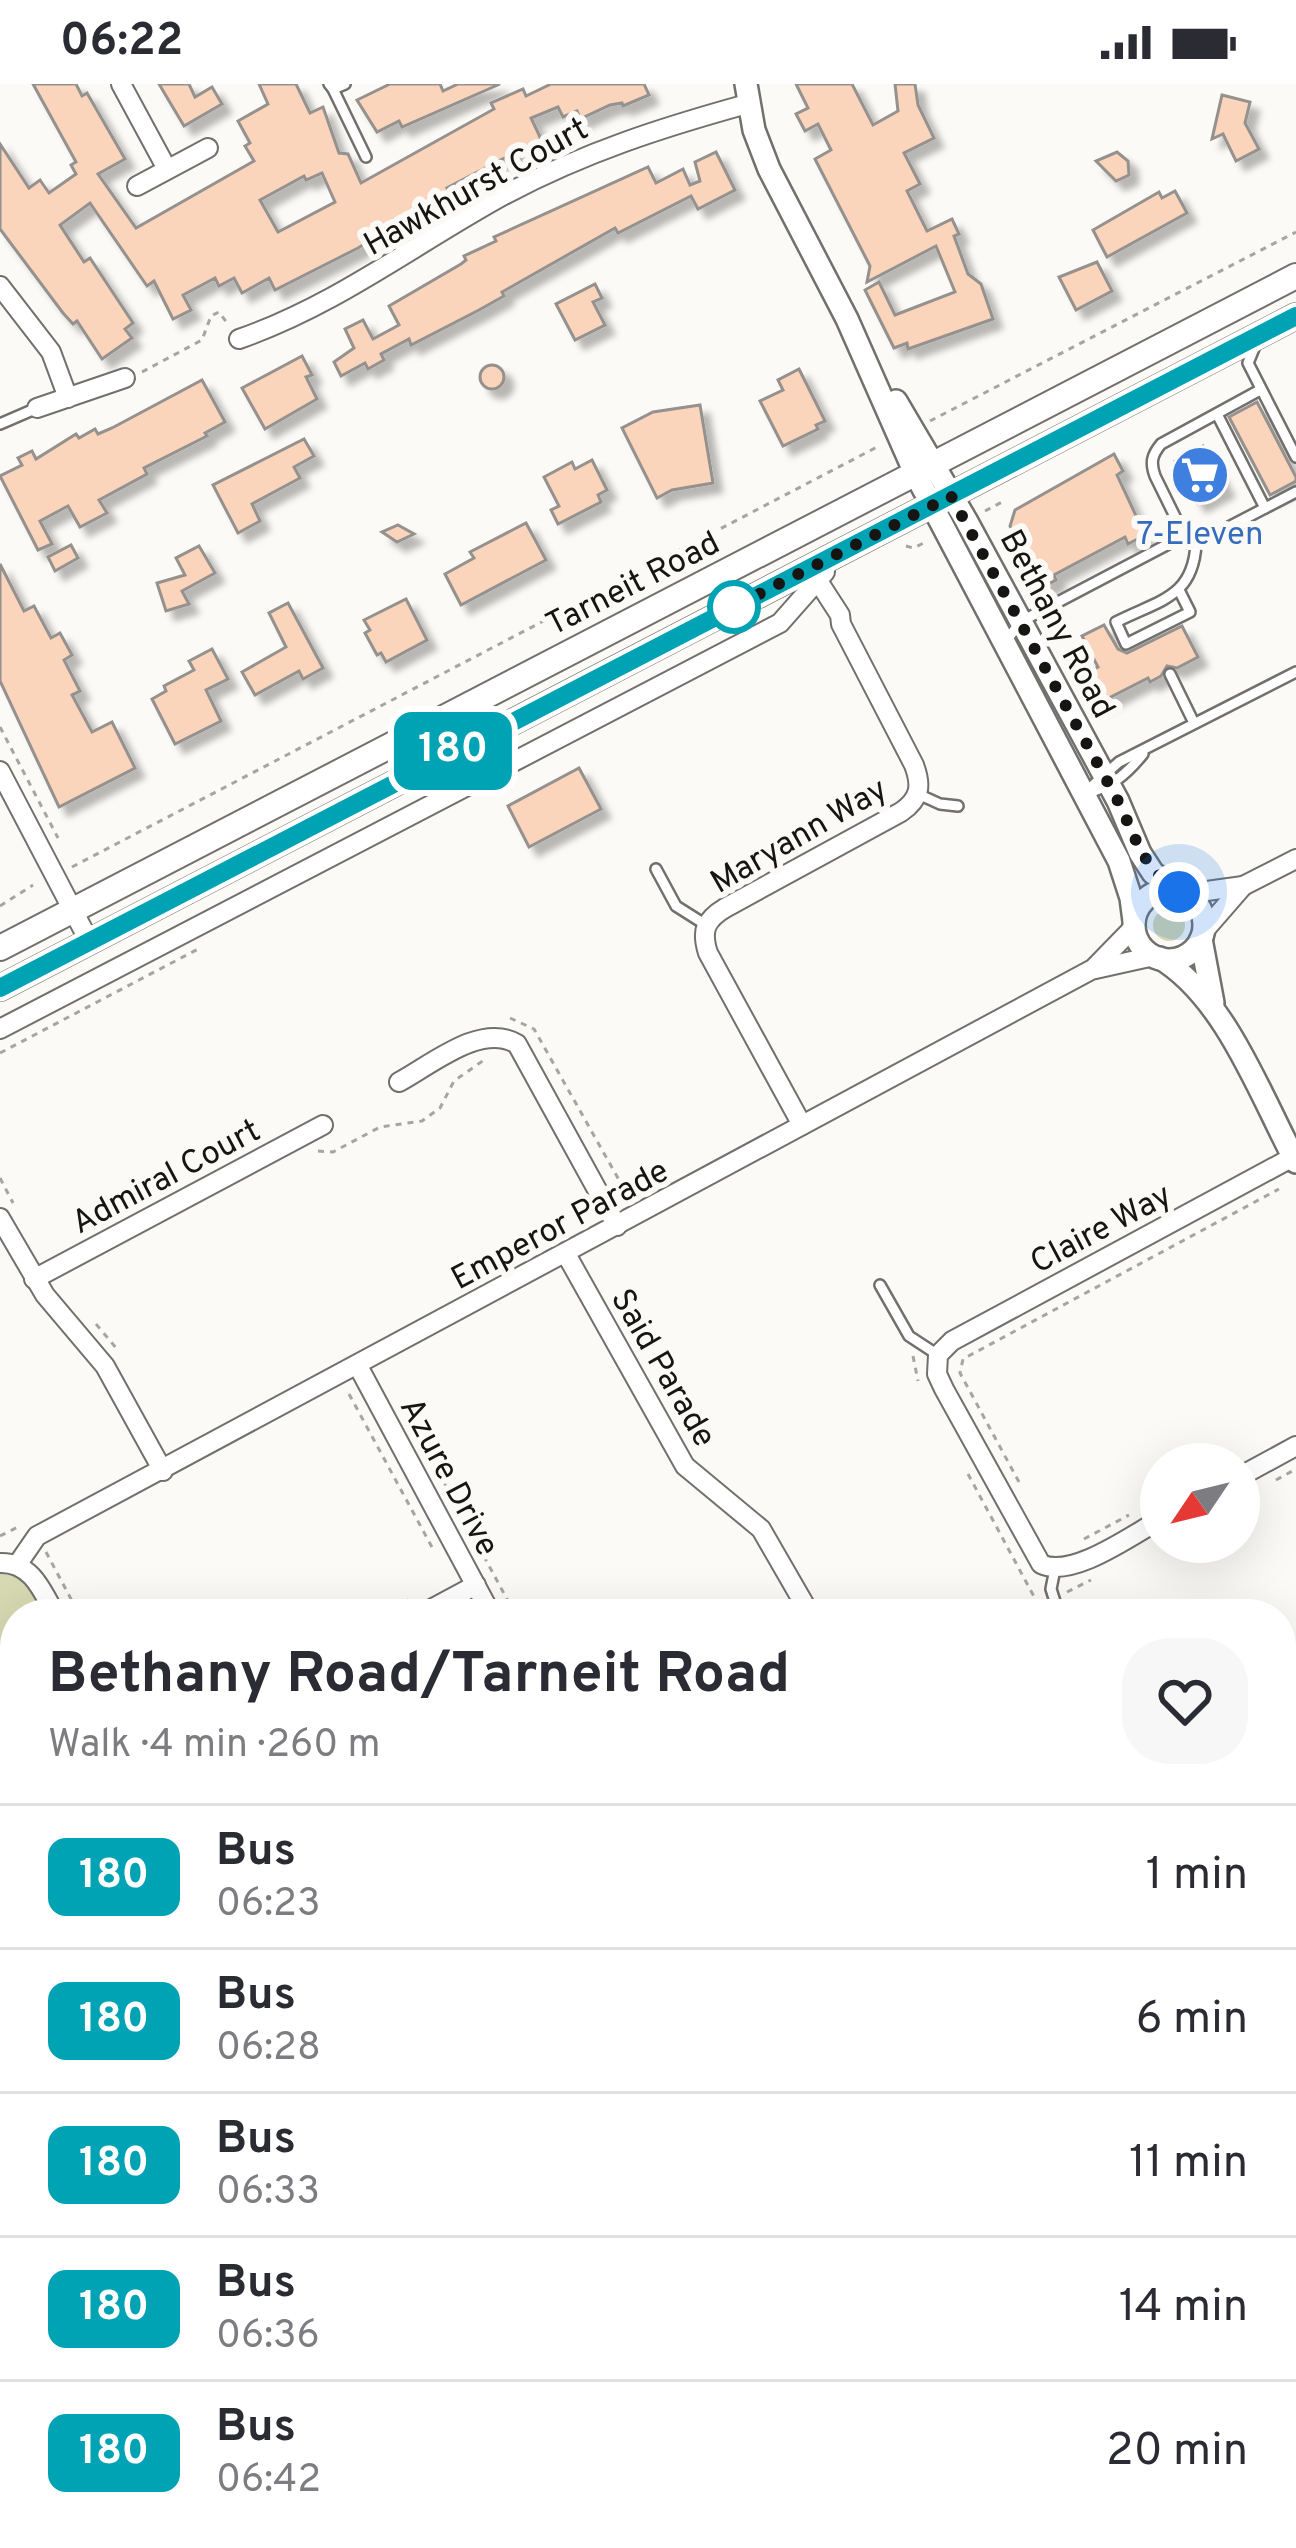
<!DOCTYPE html>
<meta charset="utf-8">
<style>
:root{--surface:#fff;--page:#f7f7f7;--text:#2b2b33;--muted:#7c7c81;--line:#e1e1e2}
body{margin:0;font-family:Overpass,sans-serif;background:var(--page);color:var(--text);height:100vh;display:flex;flex-direction:column;font-size:45px;white-space:nowrap}
*{box-sizing:border-box;margin:0}
p{font-size:39px;color:var(--muted)}
.icon{flex:none;width:66px;height:66px;fill:none;stroke:currentColor;stroke-width:2;stroke-linecap:round;stroke-linejoin:round}
.map{position:relative;flex:1;overflow:hidden}
.side{position:absolute;left:0px;top:1515px;width:1296px;height:951px;display:flex;flex-direction:column;background:var(--surface);border-radius:48px 48px 0 0;box-shadow:0 12px 48px #0002}
.side>*{flex:none}
.badge{padding:0 24px;border-radius:18px;font-size:42px;line-height:78px}
.needle{width:78px;rotate:235deg}
.buttons{position:absolute;left:1140px;top:1359px;display:grid;gap:24px}
.buttons a{display:grid;place-items:center;width:120px;height:120px;border-radius:50%;background:var(--surface);box-shadow:0 12px 48px #0002;font-size:60px}
.you{position:absolute;width:60px;height:60px;margin:-30px;border:9px solid #fff;border-radius:50%;background:#1a73e8;box-shadow:0 0 0 18px #1a73e833}
.map>.badge{position:absolute;translate:-50% -50%;box-shadow:0 0 0 6px #fff}
.round{display:grid;place-items:center;flex:none;width:126px;height:126px;border-radius:48px;background:var(--page)}
.headline{display:flex;align-items:center;justify-content:space-between;height:204px;padding:0 48px}
h1{font-size:57px;font-weight:700;line-height:90px}
ul{padding:0;list-style:none}
li{display:flex;align-items:center;gap:36px;height:144px;padding:0 48px;border-top:3px solid var(--line)}
li div{flex:1}
li b{display:block;font-size:45px}
li em{font-style:normal}
li .badge{min-width:132px;font-weight:700;text-align:center}
.status{display:flex;justify-content:space-between;align-items:center;height:84px;padding:0 60px;background:var(--surface);direction:ltr}
.status svg{height:33px;fill:currentColor}
.map>svg:first-child{display:block}
.green{fill:#d7d9b2}
.building{fill:#fad4bb;stroke:#95918e;stroke-width:3;fill-rule:evenodd;filter:url(#shadow)}
.lines{fill:none;stroke-linecap:round;stroke-linejoin:round}
.service-casing{stroke:#72706d;stroke-width:14}
.minor-casing{stroke:#72706d;stroke-width:22}
.tertiary-casing{stroke:#72706d;stroke-width:26}
.secondary-casing{stroke:#72706d;stroke-width:28}
.path{stroke:#a7a5a2;stroke-width:3;stroke-dasharray:6 6;stroke-linecap:butt}
.service{stroke:#fff;stroke-width:9}
.minor{stroke:#fff;stroke-width:18}
.tertiary{stroke:#fff;stroke-width:21}
.secondary{stroke:#fff;stroke-width:24}
.line-casing{stroke:#fff;stroke-width:27}
.line{stroke:#00a3b4;stroke-width:18}
.walk{stroke:#161514;stroke-width:12;stroke-dasharray:0 21.6}
.stop-dot{fill:#fff;stroke:#00a3b4;stroke-width:6}
.labels{text-anchor:middle;stroke-width:12;stroke-linejoin:round;paint-order:stroke}
.street-label{font-size:33px;fill:#161514;stroke:#fcfaf6}
.shop-label{font-size:33px;fill:#366cbe;stroke:#fcfaf6}
</style>
<div class="status"><b>06:22</b><svg viewBox="0 0 49 12"><path d="M0 12V9h3v3zM5 12V6h3v6zM10 12V3h3v9zM15 12V0h3v12zM26 1h20v11H26zM47 4h2v5h-2z"/></svg></div>
<div class="map">
<svg width="1296" height="2464" viewBox="0 0 1296 2464">
<defs>
<filter id="shadow"><feDropShadow dx="9" dy="9" stdDeviation="3" flood-color="#0004"/></filter>
</defs>
<rect width="100%" height="100%" fill="#fcfaf6"/>
<g class="green">
<circle cx="1169" cy="841" r="16"/>
<path d="M0,1489C26,1488 32,1510 43,1530H15V1870L0,1842Z"/>
</g>
<g class="building">
<path d="M33,0H76L82,12L87,9L125,75L98,90L136,144L254,77L245,62L250,59L238,37L268,20L259,0H296L310,29L323,23L339,69L348,70L361,99L494,25L491,19L523,5L526,12L551,0H644L649,11L623,22L622,19L610,21L580,35L577,27L563,33L558,23L531,34L541,55L447,104L449,108L358,164L275,206L269,194L242,209L234,194L219,202L215,194L183,211L191,226L173,235L154,197L147,202L90,119L60,141L84,178L90,174L133,239L125,245L132,254L102,275L77,237L73,240L63,229L0,145V60L29,104L40,96L49,109L76,90L71,81L76,78ZM322,89L335,118L278,148L260,116L304,92L306,96Z"/>
<path d="M159,0H189L195,13L212,3L222,20L184,42Z"/>
<path d="M390,0H440L443,7L458,0H500L402,43L399,37L377,48L357,16Z"/>
<path d="M796,0H852L873,41L898,27L895,0H915L918,21L934,54L904,69L920,100L907,107L927,147L952,135L959,150L954,152L968,190L981,200L993,235L908,265L907,259L894,264L865,206L879,198L895,231L955,208L936,162L867,198L870,182L815,75L831,66L818,40L805,47L796,30L808,24Z"/>
<path d="M1222,11L1250,18L1245,39L1259,65L1236,77L1223,50L1212,55Z"/>
<path d="M716,68L735,106L698,125L691,112L618,149L615,144L502,208L504,212L479,226L411,261L409,255L381,270L384,276L368,285L365,279L341,292L334,278L354,264L345,245L363,236L373,255L399,241L389,222L461,180L466,176L464,172L496,157L494,153L648,83L656,99L683,85L690,101L700,97L695,78Z"/>
<path d="M1117,68L1128,77L1129,91L1116,97L1096,77Z"/>
<path d="M1175,107L1187,129L1107,173L1093,146L1159,108L1162,114Z"/>
<path d="M1097,178L1112,207L1076,226L1059,193Z"/>
<path d="M595,200L602,214L593,218L605,241L575,256L556,220Z"/>
<path d="M302,272L312,291L306,293L317,315L265,345L242,304Z"/>
<circle cx="492" cy="293" r="12"/>
<path d="M799,285L825,337L816,341L818,345L783,362L760,317L783,306L778,296Z"/>
<path d="M202,296L225,338L205,349L207,352L144,384L147,390L99,416L107,429L80,443L68,422L40,437L52,460L38,466L0,392L22,381L18,374L32,367L36,375L76,350L79,354L95,345L98,350L112,344Z"/>
<path d="M1257,318L1296,393V397L1270,411L1229,333Z"/>
<path d="M700,321L713,399L672,406L657,414L622,344L653,328Z"/>
<path d="M304,355L314,372L294,383L300,394L252,420L260,437L238,449L213,401Z"/>
<path d="M1203,362L1225,404L1197,419L1175,377Z"/>
<path d="M1114,370L1123,387L1117,391L1145,451L1128,460L1125,453L1054,491L1056,496L1043,503L1010,442L1015,426Z"/>
<path d="M592,376L607,406L598,411L601,418L558,440L551,426L559,422L544,393L572,378L575,385Z"/>
<path d="M526,439L546,476L461,521L445,490L474,474L470,468Z"/>
<path d="M398,441L414,450L397,458L382,448Z"/>
<path d="M71,461L78,474L55,487L48,473Z"/>
<path d="M199,462L215,489L182,507L189,520L166,527L157,499L185,491L176,474Z"/>
<path d="M0,480L24,527L34,522L51,554L60,549L72,571L64,576L80,607L72,611L92,648L112,638L135,684L59,723L0,597Z"/>
<path d="M406,515L427,556L386,578L381,569L377,571L365,549L370,546L364,536Z"/>
<path d="M288,519L323,584L303,595L299,587L255,611L242,588L286,563L269,529Z"/>
<path d="M1104,541L1118,565L1127,569L1182,542L1198,573L1177,584L1167,582L1161,592L1150,598L1148,594L1099,619L1084,590L1098,583L1082,552Z"/>
<path d="M212,565L228,595L206,606L221,637L175,660L152,615L166,607L164,602L194,586L189,577Z"/>
<path d="M579,684L601,725L529,763L508,722Z"/>
</g>
<g class="lines">
<defs>
<g id="service">
<path d="M329,0L333,5L345,0"/>
<path d="M333,5L366,73"/>
<path d="M1255,262L1248,279L1296,373"/>
<path d="M1217,330L1265,424"/>
<path d="M0,340L37,324"/>
<path d="M1188,459L1155,392C1150,378 1152,371 1161,360L1260,306"/>
<path d="M1179,506L1190,528L1126,560L1116,538C1159,516 1193,514 1196,460"/>
<path d="M1005,559L1020,538L1176,456L1196,460L1296,408"/>
<path d="M1170,590L1194,639"/>
<path d="M918,710L940,720L958,722"/>
<path d="M1083,710L1119,678L1296,588"/>
<path d="M1085,710C1112,702 1125,692 1143,670"/>
<path d="M656,785L676,822L706,841"/>
<path d="M880,1201L909,1252L938,1271"/>
<path d="M1055,1485L1051,1505L1059,1530"/>
</g>
<g id="minor">
<path d="M121,0L167,85"/>
<path d="M137,102L208,64"/>
<path d="M0,202L51,268L68,314"/>
<path d="M239,255C337,221 416,159 506,110C586,68 660,44 747,20"/>
<path d="M37,324L125,294"/>
<path d="M0,687L89,857"/>
<path d="M471,700L780,539L825,488"/>
<path d="M1185,810L1243,802"/>
<path d="M1203,848L1243,802L1296,775"/>
<path d="M1095,883L1134,843"/>
<path d="M0,945L471,700L482,675L478,653"/>
<path d="M399,998C431,981 481,938 517,960L617,1142"/>
<path d="M802,1041L708,869C701,847 705,836 725,824L901,728C920,715 922,702 914,681L841,540L840,531L818,497"/>
<path d="M0,1134L45,1211L105,1282L163,1387"/>
<path d="M566,1170L685,1382L761,1445L810,1530"/>
<path d="M34,1195L323,1041"/>
<path d="M358,1282L491,1530"/>
<path d="M1239,1393L1296,1362"/>
<path d="M1161,1435C1132,1451 1072,1495 1041,1480L944,1305L937,1290L938,1271L952,1257L1293,1073"/>
<path d="M0,1479C31,1478 42,1506 55,1530"/>
<path d="M17,1481L37,1452L1091,886L1154,872"/>
<path d="M422,1530L476,1501"/>
<path d="M1281,1671L1296,1663"/>
<path d="M0,1865L15,1892"/>
<path d="M1281,1894L1296,1886"/>
<path d="M1281,1926L1296,1954"/>
<path d="M0,2040L15,2032"/>
<path d="M1281,2205L1296,2196"/>
<path d="M0,2310L15,2302"/>
<path d="M419,2451L426,2464"/>
<path d="M457,2451L464,2464"/>
<path d="M722,2451L729,2464"/>
<path d="M991,2451L998,2464"/>
<path d="M1258,2451L1266,2464"/>
<path d="M214,2464L238,2451"/>
<path d="M679,2464L703,2451"/>
</g>
<g id="tertiary">
<path d="M746,0L754,46L769,85L847,235L915,389L1119,777L1131,814L1134,837"/>
<path d="M896,317L966,436L1118,717L1140,769L1153,789L1179,808"/>
<circle cx="1169" cy="841" r="35"/>
<path d="M1201,855L1213,919"/>
<path d="M1160,874C1226,914 1260,1011 1296,1078"/>
</g>
<g id="secondary">
<path d="M0,864L1296,192"/>
<path d="M0,904L1296,232"/>
</g>
</defs>
<use href="#service" class="service-casing"/>
<use href="#minor" class="minor-casing"/>
<use href="#tertiary" class="tertiary-casing"/>
<use href="#secondary" class="secondary-casing"/>
<g class="path">
<path d="M142,288L202,256L211,232L219,228L227,239"/>
<path d="M930,337L1296,148"/>
<path d="M985,427L1002,418"/>
<path d="M906,462L913,464L926,458"/>
<path d="M0,643L58,754"/>
<path d="M72,783L879,362"/>
<path d="M0,822L33,801"/>
<path d="M510,934L534,945L628,1112"/>
<path d="M0,969L200,864"/>
<path d="M318,1067L333,1068L380,1043L422,1037L440,1024L454,997L484,976"/>
<path d="M0,1094L13,1119"/>
<path d="M96,1240L117,1265"/>
<path d="M913,1272L918,1297"/>
<path d="M349,1310L433,1465"/>
<path d="M404,1324L515,1530"/>
<path d="M968,1390L1038,1520L1042,1518"/>
<path d="M1276,1396L1296,1385"/>
<path d="M1019,1398L960,1289L963,1275L1279,1105"/>
<path d="M0,1452L20,1442"/>
<path d="M1084,1455L1129,1431"/>
<path d="M46,1468L79,1530"/>
<path d="M1067,1508L1091,1496"/>
<path d="M382,1530L410,1515"/>
<path d="M0,1580L15,1617"/>
<path d="M0,1622L15,1620"/>
<path d="M1281,1638L1296,1630"/>
<path d="M1281,1705L1296,1697"/>
<path d="M0,1720L15,1715"/>
<path d="M0,1797L15,1825"/>
<path d="M5,1803L15,1784"/>
<path d="M0,1909L15,1936"/>
<path d="M1281,1968L1296,1996"/>
<path d="M0,2064L15,2056"/>
<path d="M1281,2228L1296,2220"/>
<path d="M0,2276L15,2268"/>
<path d="M0,2344L15,2335"/>
<path d="M1015,2451L1022,2464"/>
<path d="M1235,2451L1242,2464"/>
<path d="M173,2464L197,2451"/>
<path d="M255,2464L279,2451"/>
<path d="M640,2464L664,2451"/>
</g>
<use href="#service" class="service"/>
<use href="#minor" class="minor"/>
<use href="#tertiary" class="tertiary"/>
<use href="#secondary" class="secondary"/>
</g>
<g class="lines">
<defs>
<path id="line" d="M0,904L1296,232"/>
</defs>
<use href="#line" class="line-casing"/>
<use href="#line" class="line"/>
<path class="walk" d="M734,523L718,531L951,412L1118,717C1136,754 1143,785 1179,808"/>
</g>
<defs>
<symbol id="supermarket-disc" viewBox="-11 -11 22 22"><circle r="9.5" fill="#3f7fe0" stroke="#fcfaf6"/><path d="M-6-5.5h2.5l.6 2H6L4.5 2H-2.5L-4.4-4H-6ZM-1.5 3.2a1.3 1.3 0 1 0 .1 0ZM3 3.2a1.3 1.3 0 1 0 .1 0Z" fill="#fff"/></symbol>
</defs>
<g fill-rule="evenodd">
<use href="#supermarket-disc" x="1167" y="358" width="66" height="66"/>
</g>
<circle class="stop-dot" cx="734" cy="523" r="24"/>
<g class="labels">
<g class="street-label">
<text transform="translate(475 101) rotate(-29)" y="12">Hawkhurst Court</text>
<text transform="translate(632 498) rotate(-27)" y="12">Tarneit Road</text>
<text transform="translate(1059 539) rotate(62)" y="12">Bethany Road</text>
<text transform="translate(798 750) rotate(-30)" y="12">Maryann Way</text>
<text transform="translate(165 1091) rotate(-28)" y="12">Admiral Court</text>
<text transform="translate(559 1139) rotate(-28)" y="12">Emperor Parade</text>
<text transform="translate(1100 1143) rotate(-28)" y="12">Claire Way</text>
<text transform="translate(665 1283) rotate(60)" y="12">Said Parade</text>
<text transform="translate(451 1392) rotate(62)" y="12">Azure Drive</text>
</g>
<g class="shop-label">
<text x="1200" y="460">7-Eleven</text>
</g>
</g>
</svg>
<div class="buttons">
<a><svg class="needle" viewBox="-14 -14 28 28"><path d="M0-13l5 13h-10z" fill="#e53935"/><path d="M0 13l5-13h-10z" fill="#7c7c81"/></svg></a>
</div>
<div class="you" style="left:1179px;top:808px"></div>
<b class="badge" style="left:453px;top:667px;background:#00a3b4;color:#fff">180</b>
<section class="side">
<div class="headline"><div><h1>Bethany Road/Tarneit Road</h1><p>Walk · 4 min · 260 m</p></div><a class="round"><svg class="icon" aria-label="heart" viewBox="0 0 24 24"><path d="M12 20l-8-8c-3-5 5-10 8-4 3-6 11-1 8 4z"/></svg></a></div>
<ul>
<li><span class="badge" style="background:#00a3b4;color:#fff">180</span><div><b>Bus</b><p>06:23</p></div><em>1 min</em></li>
<li><span class="badge" style="background:#00a3b4;color:#fff">180</span><div><b>Bus</b><p>06:28</p></div><em>6 min</em></li>
<li><span class="badge" style="background:#00a3b4;color:#fff">180</span><div><b>Bus</b><p>06:33</p></div><em>11 min</em></li>
<li><span class="badge" style="background:#00a3b4;color:#fff">180</span><div><b>Bus</b><p>06:36</p></div><em>14 min</em></li>
<li><span class="badge" style="background:#00a3b4;color:#fff">180</span><div><b>Bus</b><p>06:42</p></div><em>20 min</em></li>
</ul>
</section>
</div>
